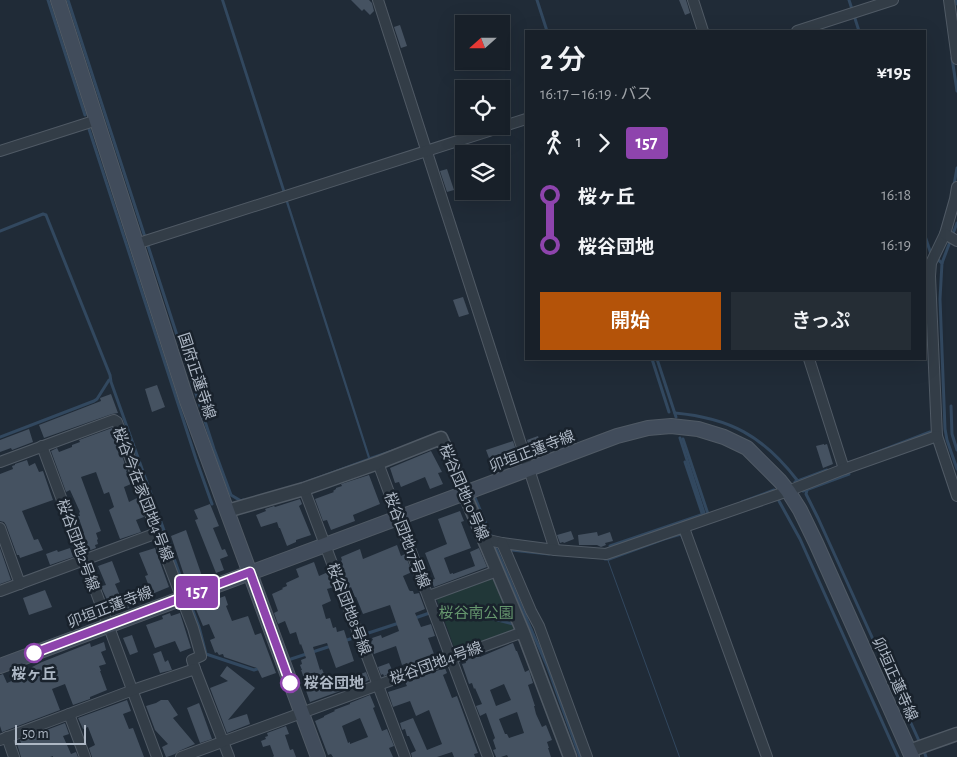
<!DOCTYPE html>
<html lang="ja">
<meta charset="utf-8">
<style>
:root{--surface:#182029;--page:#252d35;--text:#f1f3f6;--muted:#9fa3a8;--line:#363e46;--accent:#b45309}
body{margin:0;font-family:"Alegreya Sans","Noto Sans JP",sans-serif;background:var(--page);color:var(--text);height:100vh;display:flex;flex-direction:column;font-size:19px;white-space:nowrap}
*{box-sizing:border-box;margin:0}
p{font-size:16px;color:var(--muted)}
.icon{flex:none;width:28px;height:28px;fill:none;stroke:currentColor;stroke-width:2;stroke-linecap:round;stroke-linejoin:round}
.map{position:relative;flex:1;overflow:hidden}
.details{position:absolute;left:525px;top:30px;width:401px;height:330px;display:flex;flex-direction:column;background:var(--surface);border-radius:0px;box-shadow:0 5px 20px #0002,0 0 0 1px var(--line)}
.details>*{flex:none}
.badge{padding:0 10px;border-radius:4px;font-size:18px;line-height:32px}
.needle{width:32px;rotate:249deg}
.buttons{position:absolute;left:455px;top:15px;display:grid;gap:10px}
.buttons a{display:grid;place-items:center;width:55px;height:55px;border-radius:0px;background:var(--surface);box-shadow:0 5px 20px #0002,0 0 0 1px var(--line);font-size:25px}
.scale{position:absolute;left:15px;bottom:12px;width:71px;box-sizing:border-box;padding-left:5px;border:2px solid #adb7c4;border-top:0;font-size:14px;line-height:18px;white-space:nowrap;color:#adb7c4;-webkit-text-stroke:4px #19222c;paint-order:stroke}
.map>.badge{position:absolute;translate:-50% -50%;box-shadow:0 0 0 2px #fff}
.legs{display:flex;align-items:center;gap:8px;height:55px;padding:0 15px;font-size:16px}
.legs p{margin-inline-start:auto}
.summary{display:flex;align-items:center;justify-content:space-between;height:85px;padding:0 15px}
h1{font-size:28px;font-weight:600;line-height:38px}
.button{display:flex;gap:10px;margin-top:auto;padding:10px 15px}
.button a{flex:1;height:58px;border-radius:0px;background:var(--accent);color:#fff;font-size:20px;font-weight:600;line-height:58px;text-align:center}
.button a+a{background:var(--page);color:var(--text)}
ul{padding:0 15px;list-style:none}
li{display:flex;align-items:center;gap:18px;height:50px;font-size:19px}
li i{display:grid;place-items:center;width:8px;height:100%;margin:0 6px;background:currentColor}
li i::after{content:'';width:12px;height:12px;margin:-6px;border:4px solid;border-radius:50%;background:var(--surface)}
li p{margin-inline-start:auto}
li:first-child i{background:linear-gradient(#0000 50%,currentColor 0)}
li:last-child i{background:linear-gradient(currentColor 50%,#0000 0)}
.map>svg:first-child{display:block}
.green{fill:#213738}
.water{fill:#32485f}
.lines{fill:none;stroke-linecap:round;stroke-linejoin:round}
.stream{stroke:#32485f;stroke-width:3}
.building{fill:#455261;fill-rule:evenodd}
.minor-casing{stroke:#505a65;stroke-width:12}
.tertiary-casing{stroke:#505a65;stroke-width:15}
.secondary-casing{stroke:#505a65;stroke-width:16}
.minor{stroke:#333d47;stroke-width:10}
.tertiary{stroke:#333d47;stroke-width:12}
.secondary{stroke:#414c5b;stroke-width:14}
.line-1-casing{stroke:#fff;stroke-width:11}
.line-1{stroke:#8e44ad;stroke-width:8}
.stop-1-dot{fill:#fff;stroke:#8e44ad;stroke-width:2.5}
.labels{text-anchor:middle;stroke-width:5;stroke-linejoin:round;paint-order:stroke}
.street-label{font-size:15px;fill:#adb7c4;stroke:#19222c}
.park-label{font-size:15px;fill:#65956d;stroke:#19222c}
.stop-label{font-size:15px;font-weight:bold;fill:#adb7c4;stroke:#19222c}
</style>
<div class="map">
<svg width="957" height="757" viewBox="0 0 957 757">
<rect width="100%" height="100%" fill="#202b37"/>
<path class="green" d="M495,575L516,629L459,649L454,647L436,597Z"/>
<g class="water">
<path d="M221,0H224L285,190L287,193L288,201L370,457L432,436L433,438L300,485L298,484L300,483L368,458Z"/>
<path d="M607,559H608L680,757H679Z"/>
</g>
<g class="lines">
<g class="stream">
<path d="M48,0L85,115"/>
<path d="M68,0L145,237"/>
<path d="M537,0L547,31"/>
<path d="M849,0L859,31"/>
<path d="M956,0L957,4"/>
<path d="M952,58L957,91"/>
<path d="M89,129L196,459L212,504"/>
<path d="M954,185L957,168"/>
<path d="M957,223L942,263L940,299L945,429L947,440L957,469"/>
<path d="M0,231L43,214L46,215L110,375L111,382L186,592"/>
<path d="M925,236L931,254L942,263"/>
<path d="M148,246L214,449L231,495L241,501L243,500"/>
<path d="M652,359L669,412"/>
<path d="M657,359L676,417"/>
<path d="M951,406L952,434L957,450"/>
<path d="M675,413C730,418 763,436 797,480"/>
<path d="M0,437L94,401L97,399L109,380"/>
<path d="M680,438L705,516"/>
<path d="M683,439L708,514"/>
<path d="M870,455L930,432"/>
<path d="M685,462L702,513"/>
<path d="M795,482L827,470"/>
<path d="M807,490L806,494L818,518L920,743"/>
<path d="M803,491L849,474"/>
<path d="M473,493L492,538"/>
<path d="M779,501L800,539L898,757"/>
<path d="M742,502L774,490"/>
<path d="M494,544L548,668L580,757"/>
<path d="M610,546L701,515H706"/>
<path d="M511,550L549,554"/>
<path d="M605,559H609L664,539L681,534L683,538"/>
<path d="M189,600L199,627L206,654L254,670L260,668"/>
<path d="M415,618L447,607L517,625"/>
<path d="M344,641L399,623"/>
<path d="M291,659L331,646"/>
<path d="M923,748L926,757"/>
</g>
</g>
<g class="building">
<path d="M351,0H369L372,3L374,11L370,15L364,9L362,11Z"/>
<path d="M679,0H686L690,13L685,15Z"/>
<path d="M400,25L407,46L401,48L394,27Z"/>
<path d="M447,169L454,190L447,192L440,171Z"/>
<path d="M463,297L469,314L459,317L453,300Z"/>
<path d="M157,385L165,407L152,412L145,389Z"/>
<path d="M111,394L118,413L112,414L44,438L39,425L101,401L100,398Z"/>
<path d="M112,428L127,470L126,471L131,484L124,487L129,502L137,498L144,517L136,520L141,532L120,539L109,510L114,507L109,492L104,494L96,472L81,477L101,531L96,533L98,539L97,540L98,544L95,545L96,548L88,551L82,534L84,533L78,516H80L79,513L80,512L70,490L66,492L51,451L57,448L59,452L72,447V445L80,442L79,440Z"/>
<path d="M29,429L33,442L12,450L11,448L0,452V440Z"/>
<path d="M538,436L542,447L530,451L527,440Z"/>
<path d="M513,441L516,450L499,456V454L489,458L486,450Z"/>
<path d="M824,444V445L827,444L833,464L823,468L816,446Z"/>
<path d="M431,451L442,472L438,473L443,484L430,489L425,477L401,487L399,482L395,483L390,468Z"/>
<path d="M27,460L29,466L35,463L39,472L43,471L53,500L22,511L34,540L38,539L43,550L20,558L19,555H17L6,525L4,522L0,521V474L13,469L12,466L15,465V464Z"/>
<path d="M369,475L380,504L353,515L355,521L331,530L327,520L323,521L315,499L334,492L333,491L336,489V488L342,486L341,484Z"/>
<path d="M300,499L302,504L299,506L311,535L296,540V542L287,546L280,528H279L277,522L261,527L256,515L266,511L265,509L274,506L275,507Z"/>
<path d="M210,504L219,526L213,528L222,550L225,549L228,556L220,559L224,570L216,573L195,520L198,519L194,510Z"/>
<path d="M460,511L464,521L461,522L471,548L444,558L450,574L453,573V574L475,566L470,552L479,548L487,567L434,587L431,580L435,579L425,553L447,544L438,519Z"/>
<path d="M186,530L203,579L187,584L171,536Z"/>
<path d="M571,531L574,539L564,543L563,542L560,543L557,535Z"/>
<path d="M597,532L598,536L610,532L613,541L605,543L606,545L601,547L597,545H579L578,535Z"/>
<path d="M397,545L401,556L405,554L412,572L403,576L409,590L410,591H413L414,594L419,593L425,609L415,613L421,627L431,624L435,636L428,638L434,654L431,655L432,658L408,667L407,663L402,665L396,646L374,654L369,642L373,640L372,638L381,635L382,638L399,631L398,628L390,605L363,614L356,597H355L351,587L349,588L340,566L343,565L341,561L342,560L341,557L360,549L363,559Z"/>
<path d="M0,548L11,580L0,584Z"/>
<path d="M70,548L73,557L50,565L46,554L57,550L58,552Z"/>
<path d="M155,548L169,587L152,594L145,576L148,575L139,553Z"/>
<path d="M112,561L120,582L115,584L121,598L129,595L132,603L127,604L129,608L117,612L113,603L109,604L102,589V586L106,585L98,566Z"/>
<path d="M314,562L319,576L328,572L334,587L327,589L331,601L322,605L326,619L330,618L333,628L336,627L337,632L344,630L354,661L336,668L327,643L313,647L320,670L322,669L329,686L366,672L369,680L365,682L310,702L303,682L305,681L301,670H302L300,665L302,664L301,660L306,658L301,644L300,645L296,632L290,634L285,621L278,624L274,613L278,611L272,594L283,589L282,588L287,586L286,583L299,577L296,569Z"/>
<path d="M45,590L52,607L29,615L23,598Z"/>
<path d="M225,596L228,605L226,606L232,621L248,616L255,635L261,633L276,673L262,678L257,668L224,657L223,654L219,655L217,652L215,653L210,640L215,638L209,624L203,626L195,607Z"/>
<path d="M170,613L171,616L180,613L191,648L180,652L175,641L155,648L146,625L163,619L162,616Z"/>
<path d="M132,635L138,652L130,655L123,638Z"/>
<path d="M104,642L106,650L101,652L106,664L99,666L101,671H100L107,690L90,697V699L73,705L65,684L52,689L60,710L2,732L0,726V675L3,674L7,683L32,672L30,668L42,662L90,643L91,647Z"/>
<path d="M513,643L516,651H517L525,672L529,670L533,683L528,685L535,706H534L536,714L542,727L546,725L552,740L547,742L549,748H548L551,757H508L507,755L501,757H496L493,750L496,749L493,740L495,738L486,713L480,716L476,706L482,704L475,688L474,689L472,683L469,684L462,664L466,663L465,660L479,655L480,657ZM504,684L511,700L496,706L490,690ZM517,712L524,733L509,738L507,734H505L499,719Z"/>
<path d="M161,651L165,662L168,660L172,670L160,673L153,654Z"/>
<path d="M389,663L393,672L384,676L383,674L381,675L378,667Z"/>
<path d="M227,666L255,688L228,720L247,714L250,724L227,733L210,688L228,681L220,676Z"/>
<path d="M445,668L447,673L443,675L452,698L457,696L478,753L474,754L475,757H454L452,752L437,757H412L411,753L416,751L409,736H407L405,729L402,730L400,723L413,718L427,750L442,744L435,726L429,710L416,716L410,701L393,707L388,692L407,686L405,682Z"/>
<path d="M370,695L375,707L373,708L382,731L387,729L394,746L389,748L393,757H333L331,754L328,755L315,721L324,717V716L335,711L334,710L350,704V703ZM360,718L368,737L350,744V742L348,743L342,726Z"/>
<path d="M127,700L131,711L123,714L129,729L133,728L144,757H92L89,748L95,745L88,727L83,729L78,718Z"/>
<path d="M161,700H168L178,715L173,718L195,744L179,751L175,754L167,757H166L162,747L168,744L155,730L146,706L156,703Z"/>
<path d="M199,703L212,739L200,743L187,708Z"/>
<path d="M65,723L69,734L63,736L71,754L76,752L78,757H53V756L50,757H21L17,744L21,743L20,740Z"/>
<path d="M286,726L289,734L285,735L290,750L293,749L296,757H273L274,756L270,745L263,747L261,741L266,739L265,737L268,736L267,733Z"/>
</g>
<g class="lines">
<defs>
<g id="minor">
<path d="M378,0L555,550"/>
<path d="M693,0L703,31"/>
<path d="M949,0L957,59"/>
<path d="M797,31L893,0"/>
<path d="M0,151L97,120"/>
<path d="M957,187L955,199L945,234L931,263L930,276L937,436L957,496"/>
<path d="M945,234L957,241"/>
<path d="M136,244L526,119"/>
<path d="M809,359L844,469"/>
<path d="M42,446L157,757"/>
<path d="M0,462L114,420L117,422L157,533L193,628L201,656L192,660L195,669"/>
<path d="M378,463L488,757"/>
<path d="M304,489L405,757"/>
<path d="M0,528L20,584"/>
<path d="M684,528L767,757"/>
<path d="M484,539L502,543L555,550L606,554L788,491L844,469L937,436"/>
<path d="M502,543L531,611L539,626L587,757"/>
<path d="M0,591L157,533"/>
<path d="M429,596L497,571"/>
<path d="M69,714L85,757"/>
<path d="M7,737L14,757"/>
<path d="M0,740L133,690L195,669L229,757"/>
<path d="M181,757L523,632"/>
</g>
<g id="tertiary">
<path d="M227,511L304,489L378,463L441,438L523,632L570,757"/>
<path d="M909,751L957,734"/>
</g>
<g id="secondary">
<path d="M58,0L187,401L227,511L318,757"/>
<path d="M0,666L465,493L617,436L648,428L671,426L698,429L724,437L747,448L780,481L788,491L800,510L816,543L912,757"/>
</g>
</defs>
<use href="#minor" class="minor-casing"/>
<use href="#tertiary" class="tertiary-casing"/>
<use href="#secondary" class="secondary-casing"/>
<use href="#minor" class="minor"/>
<use href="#tertiary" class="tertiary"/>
<use href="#secondary" class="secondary"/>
</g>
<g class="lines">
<defs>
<path id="line-1" d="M34,653L250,572L290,683"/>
</defs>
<use href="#line-1" class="line-1-casing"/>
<use href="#line-1" class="line-1"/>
</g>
<g class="stop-1-dot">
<circle cx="34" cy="653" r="9"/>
<circle cx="290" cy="683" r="9"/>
</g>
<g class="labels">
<g class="street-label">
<text transform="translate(197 376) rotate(72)" y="5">国府正蓮寺線</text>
<text transform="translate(532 451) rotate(-21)" y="5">卯垣正蓮寺線</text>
<text transform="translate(464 492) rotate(67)" y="5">桜谷団地10号線</text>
<text transform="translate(143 494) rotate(69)" y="5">桜谷今在家団地4号線</text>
<text transform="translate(407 540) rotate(69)" y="5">桜谷団地17号線</text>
<text transform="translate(78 545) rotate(70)" y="5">桜谷団地2号線</text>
<text transform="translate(110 607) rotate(-21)" y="5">卯垣正蓮寺線</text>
<text transform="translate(349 609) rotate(69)" y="5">桜谷団地8号線</text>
<text transform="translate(436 663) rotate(-20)" y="5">桜谷団地4号線</text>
<text transform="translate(895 679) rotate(66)" y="5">卯垣正蓮寺線</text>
</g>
<g class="park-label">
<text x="476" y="618">桜谷南公園</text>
</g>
<g class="stop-label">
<text x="34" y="679">桜ヶ丘</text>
<text x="304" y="688" text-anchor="start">桜谷団地</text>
</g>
</g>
</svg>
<div class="buttons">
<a><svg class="needle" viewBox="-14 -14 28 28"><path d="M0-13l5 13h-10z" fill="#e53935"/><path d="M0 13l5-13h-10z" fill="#9fa3a8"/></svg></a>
<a><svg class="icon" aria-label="locate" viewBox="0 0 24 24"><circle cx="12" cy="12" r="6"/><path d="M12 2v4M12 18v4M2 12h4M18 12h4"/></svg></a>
<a><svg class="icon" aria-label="layers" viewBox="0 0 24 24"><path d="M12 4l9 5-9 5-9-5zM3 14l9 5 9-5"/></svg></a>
</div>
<div class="scale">50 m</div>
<b class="badge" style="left:197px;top:592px;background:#8e44ad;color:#fff">157</b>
<section class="details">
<div class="summary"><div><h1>2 分</h1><p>16:17 – 16:19 · バス</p></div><b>¥195</b></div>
<div class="legs"><svg class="icon" aria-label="walk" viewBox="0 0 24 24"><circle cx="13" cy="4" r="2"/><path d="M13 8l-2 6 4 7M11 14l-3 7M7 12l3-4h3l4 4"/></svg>1<svg class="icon" aria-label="forward" viewBox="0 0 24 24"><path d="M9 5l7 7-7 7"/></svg><b class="badge" style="background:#8e44ad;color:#fff">157</b></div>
<ul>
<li><i style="color:#8e44ad"></i><b>桜ヶ丘</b><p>16:18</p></li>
<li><i style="color:#8e44ad"></i><b>桜谷団地</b><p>16:19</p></li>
</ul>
<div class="button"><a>開始</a><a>きっぷ</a></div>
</section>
</div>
